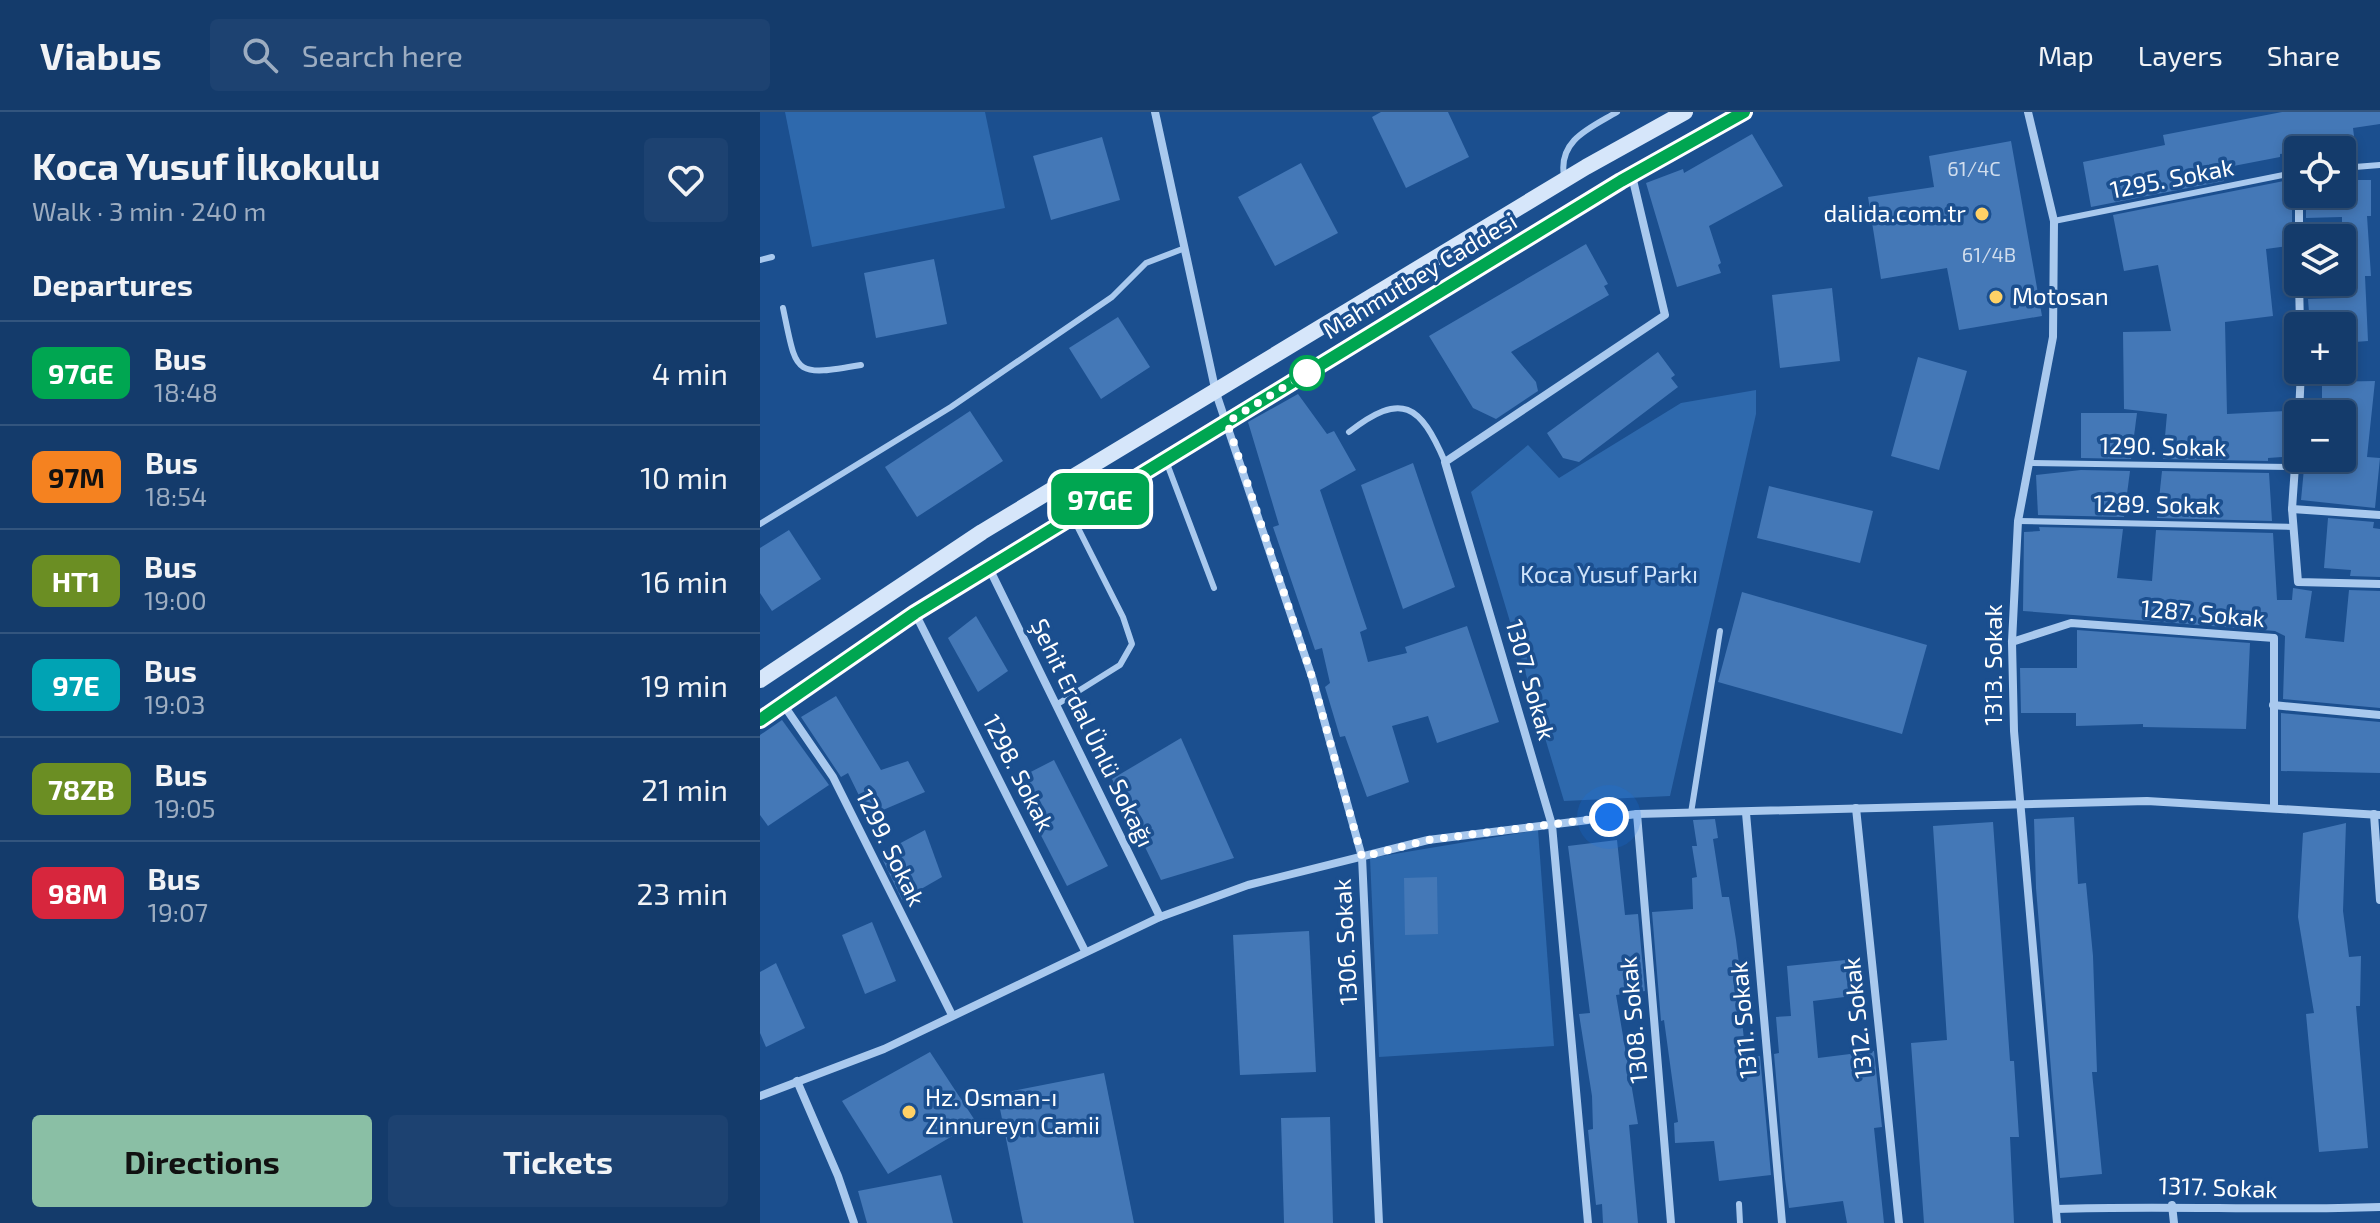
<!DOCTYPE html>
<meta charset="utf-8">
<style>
:root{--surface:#143b6b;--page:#1d4271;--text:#f1f3f6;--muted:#9dadc1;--line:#33557e;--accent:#8abfa5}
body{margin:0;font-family:"Exo 2",sans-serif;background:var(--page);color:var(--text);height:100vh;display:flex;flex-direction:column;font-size:30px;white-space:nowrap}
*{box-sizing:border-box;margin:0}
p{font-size:26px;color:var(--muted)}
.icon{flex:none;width:44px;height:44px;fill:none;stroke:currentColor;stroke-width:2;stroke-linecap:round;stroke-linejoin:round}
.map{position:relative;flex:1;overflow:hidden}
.sheet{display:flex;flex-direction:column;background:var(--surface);width:760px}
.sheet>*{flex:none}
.badge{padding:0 16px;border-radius:12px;font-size:28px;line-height:52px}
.fabs{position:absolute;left:1524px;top:24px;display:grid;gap:16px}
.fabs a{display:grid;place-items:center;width:72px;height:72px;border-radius:8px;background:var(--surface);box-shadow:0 4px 12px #0003,0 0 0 2px var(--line);font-size:40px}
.you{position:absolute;width:40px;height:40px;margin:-20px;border:6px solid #fff;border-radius:50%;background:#1a73e8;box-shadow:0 0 0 12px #1a73e833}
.map>.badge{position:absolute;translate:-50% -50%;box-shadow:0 0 0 4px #fff}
h2{padding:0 32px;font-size:30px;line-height:72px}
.round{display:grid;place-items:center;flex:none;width:84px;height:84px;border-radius:8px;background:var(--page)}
.overview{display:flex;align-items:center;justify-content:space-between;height:136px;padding:0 32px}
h1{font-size:38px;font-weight:700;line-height:60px}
.cta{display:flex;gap:16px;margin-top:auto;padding:16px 32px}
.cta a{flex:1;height:92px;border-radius:8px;background:var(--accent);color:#111;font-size:32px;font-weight:700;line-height:92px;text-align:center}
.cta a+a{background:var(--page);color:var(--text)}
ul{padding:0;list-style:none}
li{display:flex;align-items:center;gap:24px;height:104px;padding:0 32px;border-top:2px solid var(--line)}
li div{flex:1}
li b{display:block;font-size:30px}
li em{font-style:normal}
li .badge{min-width:88px;font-weight:700;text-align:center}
header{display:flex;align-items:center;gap:48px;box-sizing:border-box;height:112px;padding:0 40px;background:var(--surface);border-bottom:2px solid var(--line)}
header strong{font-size:38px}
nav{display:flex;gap:44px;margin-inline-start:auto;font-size:28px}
.search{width:560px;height:72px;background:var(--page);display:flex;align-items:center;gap:20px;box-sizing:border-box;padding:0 28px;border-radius:8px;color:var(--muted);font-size:30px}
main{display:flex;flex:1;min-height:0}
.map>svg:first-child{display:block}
.green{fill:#2e69ad}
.building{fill:#4478b7}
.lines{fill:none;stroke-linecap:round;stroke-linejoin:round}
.lane{stroke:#a9c9ee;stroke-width:6}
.street{stroke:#a9c9ee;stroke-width:8}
.secondary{stroke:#d6e6fa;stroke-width:16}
.line-casing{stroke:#fff;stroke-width:18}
.line{stroke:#00a651;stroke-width:12}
.walk{stroke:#fff;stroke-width:8;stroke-dasharray:0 14.4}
.poi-dot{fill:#ffd166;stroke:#1b4f8f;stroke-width:3}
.stop-dot{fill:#fff;stroke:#00a651;stroke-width:4}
.labels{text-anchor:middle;stroke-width:7;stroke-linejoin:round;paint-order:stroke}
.number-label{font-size:20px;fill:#d0dded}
.street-label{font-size:24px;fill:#fff;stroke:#1b4f8f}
.poi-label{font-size:24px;fill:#fff;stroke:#1b4f8f;text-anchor:start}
.park-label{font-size:24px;fill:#cfe3fa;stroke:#1b4f8f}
</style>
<header>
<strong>Viabus</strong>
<div class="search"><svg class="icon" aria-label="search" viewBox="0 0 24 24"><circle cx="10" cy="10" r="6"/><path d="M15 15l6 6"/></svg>Search here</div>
<nav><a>Map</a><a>Layers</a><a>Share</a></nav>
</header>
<main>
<section class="sheet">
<div class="overview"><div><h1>Koca Yusuf İlkokulu</h1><p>Walk · 3 min · 240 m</p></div><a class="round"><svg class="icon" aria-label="heart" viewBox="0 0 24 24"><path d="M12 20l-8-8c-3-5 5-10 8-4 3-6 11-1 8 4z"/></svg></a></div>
<h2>Departures</h2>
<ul>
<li><span class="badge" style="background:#00a651;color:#fff">97GE</span><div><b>Bus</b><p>18:48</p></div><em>4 min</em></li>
<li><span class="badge" style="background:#f58220;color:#111">97M</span><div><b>Bus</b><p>18:54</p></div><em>10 min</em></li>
<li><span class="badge" style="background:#6b8e23;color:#fff">HT1</span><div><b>Bus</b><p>19:00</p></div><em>16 min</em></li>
<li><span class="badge" style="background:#00a3b4;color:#fff">97E</span><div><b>Bus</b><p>19:03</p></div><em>19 min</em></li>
<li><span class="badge" style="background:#6b8e23;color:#fff">78ZB</span><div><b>Bus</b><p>19:05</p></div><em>21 min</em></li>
<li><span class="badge" style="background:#d7263d;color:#fff">98M</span><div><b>Bus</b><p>19:07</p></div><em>23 min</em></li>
</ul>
<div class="cta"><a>Directions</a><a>Tickets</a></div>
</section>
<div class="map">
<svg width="1620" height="1111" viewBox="0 0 1620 1111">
<rect width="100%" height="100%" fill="#1b4f8f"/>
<g class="green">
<path d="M25,0H225L245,96L52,135Z"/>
<path d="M996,278V302L910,684L804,689L711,380L768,333L799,366L921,291Z"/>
<path d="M778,718L794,934L619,945L610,746Z"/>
</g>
<g class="building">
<path d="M621,0H688L709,45L646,76L612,5Z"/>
<path d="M1522,0H1620V12L1593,16L1595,32L1520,42V45L1463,56L1464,69L1331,95L1323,50L1405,33L1403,23Z"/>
<path d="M992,22L1023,74L949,114L961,151L958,153L961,161L917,175L886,71L923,57L924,61Z"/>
<path d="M342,25L360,88L291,108L273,44Z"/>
<path d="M1251,29L1282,204L1199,218L1187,156L1121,167L1108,85L1174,75L1169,44Z"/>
<path d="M541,51L578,121L515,154L478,85Z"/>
<path d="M1582,68H1611V104H1607L1611,164H1605L1608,229L1582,231V214H1550L1548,187L1582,186V105L1546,106V82H1582Z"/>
<path d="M1524,69L1528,82H1532V126L1536,133L1506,137L1513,204L1465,210L1467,302L1526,299L1522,345L1508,346V349L1403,347L1407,302L1364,297L1363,220L1411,219L1398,153L1364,159L1353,103Z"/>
<path d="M826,132L848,172L844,174L849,183L751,240L776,270L778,279L736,307L713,296L669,224Z"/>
<path d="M174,147L187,212L116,226L104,161Z"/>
<path d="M1072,176L1080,249L1020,256L1012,183Z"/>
<path d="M358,205L390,255L341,287L309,236Z"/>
<path d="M898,240L915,263L911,266L918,275L819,350L803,346L787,321Z"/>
<path d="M1158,245L1207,259L1179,358L1131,344Z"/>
<path d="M1615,269L1607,345L1620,346L1615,396L1541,388L1545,346H1582V302H1562V270Z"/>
<path d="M538,282L567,322L574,319L596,358L560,378L607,517L600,520L608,550L647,541L645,535L707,514L739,610L677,631L668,604L632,614L649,670L607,685L585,624L580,625L565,575L570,571L562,536L555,538L513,415L519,413L488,310Z"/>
<path d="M210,299L243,349L157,405L125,355Z"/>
<path d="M1321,301H1377L1371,347L1321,346Z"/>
<path d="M653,351L695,475L643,497L601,373Z"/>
<path d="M1321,358L1370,359L1364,405L1278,403L1276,363Z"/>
<path d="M1402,359L1509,361L1512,409L1397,406Z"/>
<path d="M1009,374L1113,399L1100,451L997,426Z"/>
<path d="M1568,406L1614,410L1613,416L1620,417V465L1590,464L1591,458L1564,456Z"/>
<path d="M1279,415L1363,417L1357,466L1392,469L1396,418L1513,421L1517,488H1532L1533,476L1552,479L1545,526L1584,530L1589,478L1620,479V596L1523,587L1525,524L1515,519L1263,499L1264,420L1280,419Z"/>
<path d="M29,418L61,467L12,499L0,481V436Z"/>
<path d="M982,480L1167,533L1142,622L958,570Z"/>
<path d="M216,504L248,559L218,580L188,526Z"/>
<path d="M1317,518L1490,531L1486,617L1383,615V612L1316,614V601H1261L1260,556H1317Z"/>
<path d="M76,584L121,658L148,649L165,680L109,704L88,661L81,665L41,605Z"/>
<path d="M1521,601L1620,610V661L1521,659Z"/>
<path d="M22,608L69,673L8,714L0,703V623Z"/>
<path d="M421,626L474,746L401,768L352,667Z"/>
<path d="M294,648L348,754L307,774L253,669Z"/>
<path d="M1314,705L1318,772L1326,771L1333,844L1337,960H1332L1342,1062L1300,1066L1276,776L1274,707Z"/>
<path d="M955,707L958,726L953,727L962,785H969L976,828L986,908L982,909L986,946L1000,944L1011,1063L959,1069L954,1029L915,1031L914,1011L918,1010L904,908L901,909L892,800L933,797L932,766L937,765L932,734H937L933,708Z"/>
<path d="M1233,710L1250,949H1254L1259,1025H1250L1254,1111H1164L1151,931L1187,928L1173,714Z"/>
<path d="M1586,711L1583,799L1589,845L1601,844L1600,894H1596L1608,1036L1559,1040L1546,902L1554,901L1538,805L1543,721Z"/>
<path d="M165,718L182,765L142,788L120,742Z"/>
<path d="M857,728L865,803L878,802L885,879L856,883L878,1012L869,1013L878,1111H843L842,1092L836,1093L828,1018L833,1017L832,984L819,902L830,901L808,734Z"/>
<path d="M677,765L678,822L645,823L644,766Z"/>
<path d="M112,810L136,869L105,882L82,823Z"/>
<path d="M549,819L556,960L480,963L473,823Z"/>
<path d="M1095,847L1100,883L1053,889L1058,946L1114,939L1122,1015L1114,1016L1124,1111H1087L1083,1089L1029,1096L1025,1067L1014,942L1019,941L1016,905L1031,904L1027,854Z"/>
<path d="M16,851L45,916L6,935L0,921V860Z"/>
<path d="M170,940L216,1010L128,1062L82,989Z"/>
<path d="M344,961L374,1111H263L237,982Z"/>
<path d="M570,1005L573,1111H524L521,1006Z"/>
<path d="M181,1063L193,1111H107L98,1079Z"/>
</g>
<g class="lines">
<g class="lane">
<path d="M1582,56L1620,53"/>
<path d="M804,64C798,28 830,16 857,0"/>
<path d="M1294,109L1538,60"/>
<path d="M0,148L12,145"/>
<path d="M23,196C37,262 32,265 101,253"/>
<path d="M589,320C642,279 660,292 685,350"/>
<path d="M406,349L454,476"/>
<path d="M1269,351L1535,355"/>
<path d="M1258,409L1534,415"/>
<path d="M0,412L191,295L352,185L386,151L425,136"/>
<path d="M296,593L360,553L372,532L363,505L312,404"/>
<path d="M931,701L960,519"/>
<path d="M979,1092L980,1111"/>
</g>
<g class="street">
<path d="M395,0L456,281L552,565L602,745L619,1111"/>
<path d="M1268,0L1294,109L1293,225L1258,409L1252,530L1254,619L1297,1111"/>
<path d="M1539,82V126"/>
<path d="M1539,170L1540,214"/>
<path d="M1539,302L1541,258"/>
<path d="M1538,311L1532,397L1538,470L1620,472"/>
<path d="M1532,397L1620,403"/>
<path d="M229,456L400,805"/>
<path d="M155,501L325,839"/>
<path d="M1252,530L1311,511L1514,526V695"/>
<path d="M23,592L73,665L192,903"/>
<path d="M1513,593L1620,603"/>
<path d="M1096,696L1139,1111"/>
<path d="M986,701L1022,1111"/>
<path d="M877,702L911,1111"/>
<path d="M1614,702L1620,788"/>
<path d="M37,969L78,1064L94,1111"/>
<path d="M0,984L124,937L400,805L488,773L668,728L877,702L1387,689L1620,703"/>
<path d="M1412,1093L1414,1111"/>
<path d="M1296,1097C1404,1093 1512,1099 1620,1095"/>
<path d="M828,1111L792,713L685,350L905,203L872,64"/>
</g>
<g class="secondary">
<path d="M0,568L222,420L826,55L925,0"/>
<path d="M0,608L155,501L861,69L984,0"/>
</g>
</g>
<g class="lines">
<defs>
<path id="line" d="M0,608L155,501L861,69L984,0"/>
</defs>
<use href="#line" class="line-casing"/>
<use href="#line" class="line"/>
<path class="walk" d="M547,261L467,310L552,565L602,745L668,728L849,705"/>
</g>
<g class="poi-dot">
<circle cx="1222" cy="102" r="8"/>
<circle cx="1236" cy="185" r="8"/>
<circle cx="149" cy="1000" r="8"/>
</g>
<circle class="stop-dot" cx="547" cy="261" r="16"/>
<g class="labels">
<g class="number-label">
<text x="1214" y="64">61/4C</text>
<text x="1229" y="150">61/4B</text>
</g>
<g class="street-label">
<text transform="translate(1412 67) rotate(-11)" y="8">1295. Sokak</text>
<text transform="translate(660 164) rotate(-31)" y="8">Mahmutbey Caddesi</text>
<text transform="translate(1403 335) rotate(1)" y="8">1290. Sokak</text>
<text transform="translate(1397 393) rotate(1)" y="8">1289. Sokak</text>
<text transform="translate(1443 502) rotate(5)" y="8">1287. Sokak</text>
<text transform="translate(1234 553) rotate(-90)" y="8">1313. Sokak</text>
<text transform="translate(770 568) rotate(74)" y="8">1307. Sokak</text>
<text transform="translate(332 621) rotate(64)" y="8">Şehit Erdal Ünlü Sokağı</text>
<text transform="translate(258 661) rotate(63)" y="8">1298. Sokak</text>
<text transform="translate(130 736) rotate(64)" y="8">1299. Sokak</text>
<text transform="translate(586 830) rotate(-93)" y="8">1306. Sokak</text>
<text transform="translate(1098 906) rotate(-96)" y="8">1312. Sokak</text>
<text transform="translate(874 908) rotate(-95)" y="8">1308. Sokak</text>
<text transform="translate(984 908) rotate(-95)" y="8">1311. Sokak</text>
<text transform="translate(1458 1076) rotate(2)" y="8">1317. Sokak</text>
</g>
<g class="poi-label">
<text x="1206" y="110" text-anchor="end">dalida.com.tr</text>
<text x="1252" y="193">Motosan</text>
<text x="165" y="994">Hz. Osman-ı<tspan x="165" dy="28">Zinnureyn Camii</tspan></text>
</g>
<g class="park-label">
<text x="849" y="471">Koca Yusuf Parkı</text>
</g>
</g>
</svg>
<div class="fabs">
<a><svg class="icon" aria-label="locate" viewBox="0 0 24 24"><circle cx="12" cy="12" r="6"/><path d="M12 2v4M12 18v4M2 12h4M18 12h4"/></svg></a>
<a><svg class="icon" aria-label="layers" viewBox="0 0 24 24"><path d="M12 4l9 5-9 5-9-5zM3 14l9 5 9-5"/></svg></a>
<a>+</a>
<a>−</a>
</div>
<div class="you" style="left:849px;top:705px"></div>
<b class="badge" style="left:340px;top:387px;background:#00a651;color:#fff">97GE</b>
</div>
</main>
